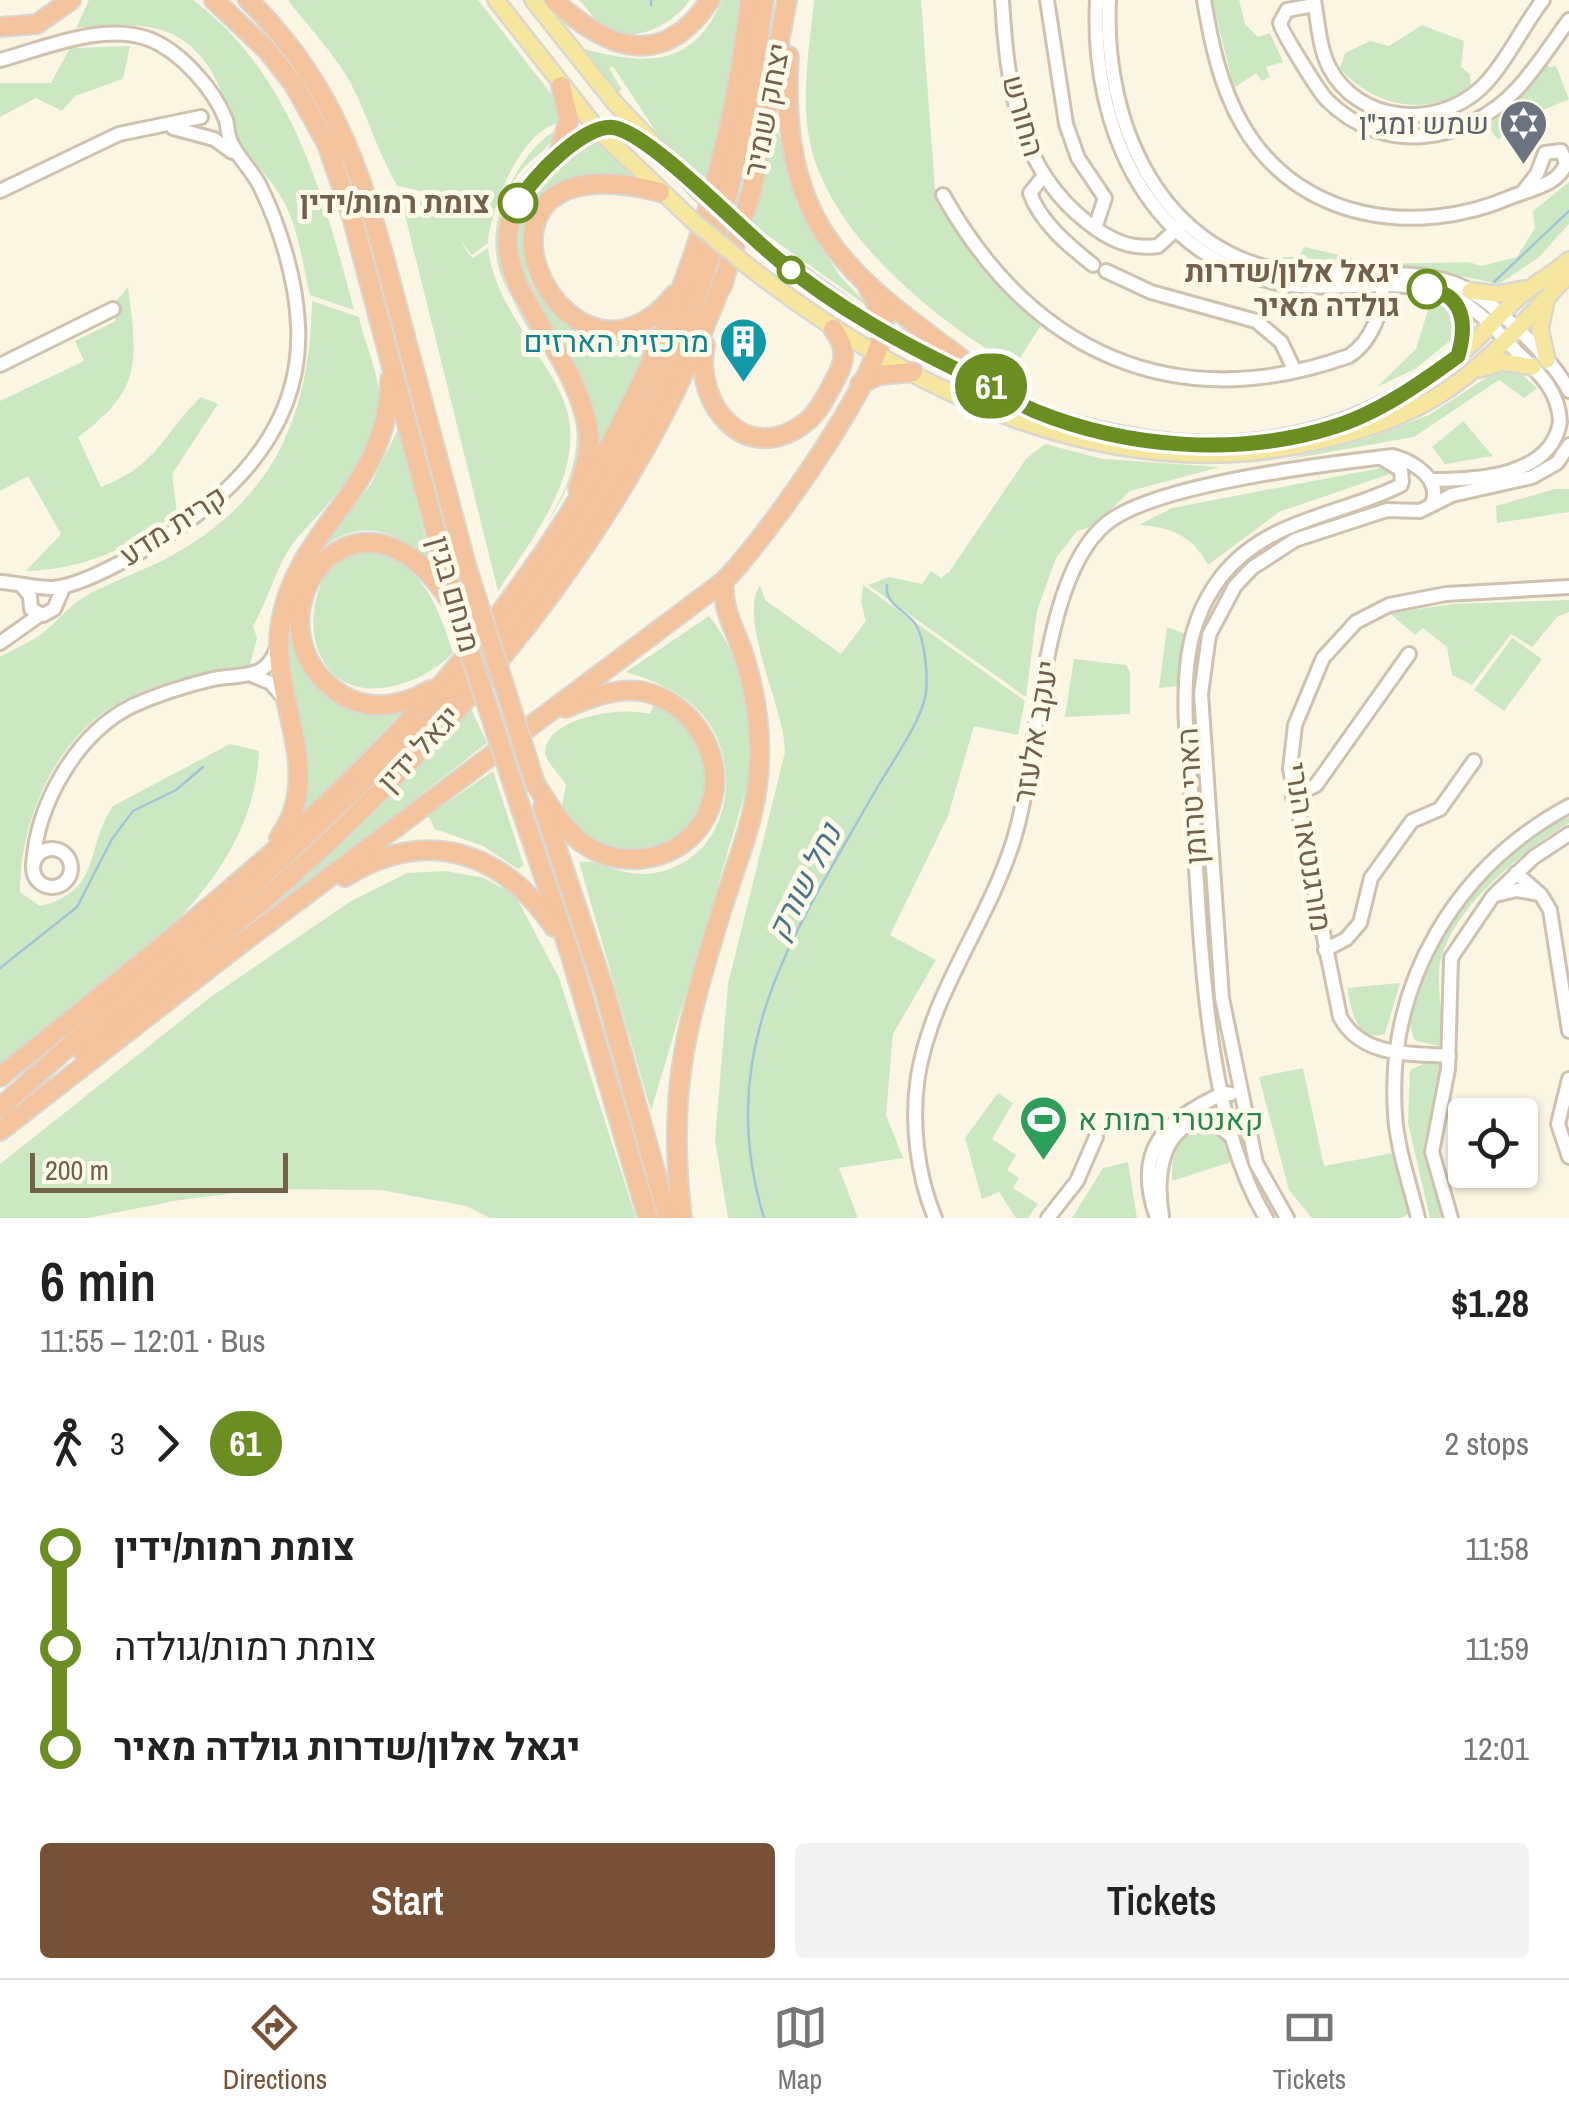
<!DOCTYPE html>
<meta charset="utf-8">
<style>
:root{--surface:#fff;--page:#f2f2f2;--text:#222;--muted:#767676;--line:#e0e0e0;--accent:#775035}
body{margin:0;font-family:"Archivo Narrow",Heebo,sans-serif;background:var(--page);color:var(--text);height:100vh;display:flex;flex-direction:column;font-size:38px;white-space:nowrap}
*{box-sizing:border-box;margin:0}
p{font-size:32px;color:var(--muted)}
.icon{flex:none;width:55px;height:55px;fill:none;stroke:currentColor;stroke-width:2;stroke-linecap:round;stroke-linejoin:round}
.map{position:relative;height:1218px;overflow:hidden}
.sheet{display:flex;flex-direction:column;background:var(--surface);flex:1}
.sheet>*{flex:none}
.badge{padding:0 20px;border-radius:32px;font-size:35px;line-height:65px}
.controls{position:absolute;left:1448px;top:1098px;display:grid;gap:20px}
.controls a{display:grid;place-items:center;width:90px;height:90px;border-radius:10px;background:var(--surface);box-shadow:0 2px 8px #0004;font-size:50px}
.scale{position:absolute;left:30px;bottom:25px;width:258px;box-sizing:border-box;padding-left:10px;border:5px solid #72604b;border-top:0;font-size:28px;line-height:35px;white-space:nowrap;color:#72604b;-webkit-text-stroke:8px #fefaea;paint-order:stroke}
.map>.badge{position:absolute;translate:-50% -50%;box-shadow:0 0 0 5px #fff}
.legs{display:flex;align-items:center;gap:15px;height:110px;padding:0 40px;font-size:32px}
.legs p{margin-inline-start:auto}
.summary{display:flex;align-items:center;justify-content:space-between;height:170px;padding:0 40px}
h1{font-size:55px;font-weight:600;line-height:75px}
.action{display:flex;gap:20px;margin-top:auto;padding:20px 40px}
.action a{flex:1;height:115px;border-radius:10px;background:var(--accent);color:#fff;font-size:40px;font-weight:600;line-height:115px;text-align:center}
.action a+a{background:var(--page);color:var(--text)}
ul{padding:0 40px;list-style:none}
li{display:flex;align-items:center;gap:35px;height:100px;font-size:38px}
li i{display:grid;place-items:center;width:15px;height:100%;margin:0 12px;background:currentColor}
li i::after{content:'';width:25px;height:25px;margin:-12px;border:8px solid;border-radius:50%;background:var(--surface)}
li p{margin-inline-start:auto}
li:first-child i{background:linear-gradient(#0000 50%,currentColor 0)}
li:last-child i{background:linear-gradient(currentColor 50%,#0000 0)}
.dock{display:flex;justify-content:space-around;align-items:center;height:140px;border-top:2px solid var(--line);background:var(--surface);font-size:28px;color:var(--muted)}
.dock a{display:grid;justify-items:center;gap:5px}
.dock .selected{color:var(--accent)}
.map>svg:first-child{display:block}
.green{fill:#cbe8c3}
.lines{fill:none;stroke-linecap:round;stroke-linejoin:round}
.stream{stroke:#a0c3d5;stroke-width:2.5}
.minor-casing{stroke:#cec2ae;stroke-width:18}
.major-casing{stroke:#dad6d0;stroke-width:20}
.highway-casing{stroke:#dad6d0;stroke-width:22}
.minor{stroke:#fff;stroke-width:12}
.major{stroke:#f7e79e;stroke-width:15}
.highway{stroke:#f3c39d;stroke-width:18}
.major-bridge-casing{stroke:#dad6d0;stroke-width:20;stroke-linecap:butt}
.highway-bridge-casing{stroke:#dad6d0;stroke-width:22;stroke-linecap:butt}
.major-bridge{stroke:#f7e79e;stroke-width:15}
.highway-bridge{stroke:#f3c39d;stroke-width:18}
.line-1-casing{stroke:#fff;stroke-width:22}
.line-1{stroke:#6b8e23;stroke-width:15}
.stop-1-dot{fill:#fff;stroke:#6b8e23;stroke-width:5}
.labels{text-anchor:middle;stroke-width:10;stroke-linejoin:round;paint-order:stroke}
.street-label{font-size:30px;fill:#72604b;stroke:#fefaea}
.worship-label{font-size:30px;fill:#5b616d;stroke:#fefaea;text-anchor:end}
.stop-label{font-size:30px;font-weight:bold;fill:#72604b;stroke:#fefaea;text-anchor:end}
.culture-label{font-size:30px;fill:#0d838f;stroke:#fefaea;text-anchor:end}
.leisure-label{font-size:30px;fill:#27864d;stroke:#fefaea;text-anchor:start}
.water-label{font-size:32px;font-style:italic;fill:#48748b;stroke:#fefaea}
</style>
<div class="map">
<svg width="1569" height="1218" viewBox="0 0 1569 1218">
<rect width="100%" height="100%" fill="#fbf6e4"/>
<g class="green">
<path d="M89,0H193C292,74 324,196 354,310L310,295C303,266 299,233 286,206C273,179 251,161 235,137C227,126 227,106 222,93C193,21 143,20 76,28Z"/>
<path d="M288,0H478L552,95L560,123C521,129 491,207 488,243L472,255C433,209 486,203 397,186C381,157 371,128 358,98C342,61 312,32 288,0Z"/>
<path d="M579,0H690C673,24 635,45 606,29C596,24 588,8 579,0Z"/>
<path d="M722,0H744L740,43L708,185L658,135L613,66L609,68L622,90L615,93L581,48C643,65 693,70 722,0Z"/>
<path d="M814,0H921L936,202L1013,300L1041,325L1015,366C934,320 821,229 808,131C802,88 810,42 814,0Z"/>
<path d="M1212,0H1239L1245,24L1258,37L1270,33L1283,62L1266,67L1270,77L1262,81L1256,73L1234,88Z"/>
<path d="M1422,25L1464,41L1461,67L1470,74L1471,86C1430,119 1371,106 1340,68L1345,53L1370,41L1389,46Z"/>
<path d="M130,46L123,79L75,96L62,111L36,98L0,117V83H51L70,48Z"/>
<path d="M1546,60L1549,67L1556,66L1569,99L1522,119L1498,140L1488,126L1530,88Z"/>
<path d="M557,130C551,147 540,152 528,164C509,180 499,208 498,232C492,353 644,383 545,526C563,496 580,463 576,426C564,330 454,292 512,181C522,162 537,140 557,130Z"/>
<path d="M778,131L797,206L839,275L870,308L750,223L771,137Z"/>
<path d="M597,135L630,175C610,174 588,171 569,180C522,202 506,277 554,309C572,322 606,327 627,334L654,323L660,327L596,454C601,350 475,283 532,191C545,170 577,151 597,135Z"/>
<path d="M1569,182V224L1538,258L1499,284L1433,270L1318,269L1268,259L1298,256L1305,247L1376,264L1469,262L1481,266L1517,257L1535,228L1533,211Z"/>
<path d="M444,198C462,214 453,239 473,258L488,248C492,283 509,308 527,338C540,359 557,381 565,404C588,471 532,538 498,591L401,199Z"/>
<path d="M128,287C138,362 142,390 78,437L101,487C158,466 162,434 201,397L218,404L172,474L177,513C131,547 84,570 26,571L61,534L28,476L0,491V401L84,361L75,341L116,321L112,306Z"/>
<path d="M1432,297L1445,301L1459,316L1456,336L1415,369L1377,387L1416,349Z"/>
<path d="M312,301L359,317C365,344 382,381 380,408C376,456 328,504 299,536C277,560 270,598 253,626L257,638L249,668C204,673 162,680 122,701C55,736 20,821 20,892L40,906C103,891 84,849 113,806L230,744L259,751C254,895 100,986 0,1068V657C13,650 28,643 40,635C55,624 66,609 81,599C102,585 146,570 171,556C275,499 310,414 312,301Z"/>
<path d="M1497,371L1520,373L1537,388L1524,398L1499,380L1414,437L1284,460L1369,438L1429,415Z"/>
<path d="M1463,421L1493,456L1445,464L1432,447Z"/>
<path d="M399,427L432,566C399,527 354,516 316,554L371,484Z"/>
<path d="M1045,444L1103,459L1220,467L1130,491L1094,526L1077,531L1056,558L1037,611L1026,697L868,585L889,577L922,584L931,571L941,578L949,572L1026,459Z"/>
<path d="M1381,468L1390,474L1279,512L1208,565C1193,536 1171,527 1139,525L1172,508Z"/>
<path d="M1555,489H1569V512L1497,523L1496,506Z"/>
<path d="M378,549C425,571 438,606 453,653C421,686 348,711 321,657C304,624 316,563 355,550C361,548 372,550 378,549Z"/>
<path d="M760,585L765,600L841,654L866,621L861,602L863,585L1025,701L1018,735L974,726L948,816L890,935L936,960L893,1034L886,1115L903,1158L839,1168L858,1218H728L715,1140L728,984L785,752C785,708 737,620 760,585Z"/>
<path d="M1569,600V612L1557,617L1532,647L1511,634L1472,685L1452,675L1447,647L1423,628L1415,635L1389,613L1454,604Z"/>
<path d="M293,611V627L330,693L406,708L296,822C323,773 303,744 289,696C280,668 286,638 293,611Z"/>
<path d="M709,616C746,663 756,721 749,780L651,1111L579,862C607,858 628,887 674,867C734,843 742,754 699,711C678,689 653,681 626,672Z"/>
<path d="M1167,627L1186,634L1179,686L1159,688Z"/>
<path d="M1512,638L1542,659L1504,711L1474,690Z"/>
<path d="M1074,659L1126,665L1130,672V714L1065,717Z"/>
<path d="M655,701C786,783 632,927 562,805L566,785C561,776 545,761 545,752C547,716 625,706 650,714Z"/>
<path d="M469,704L487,743L261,920L259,909Z"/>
<path d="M493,771L524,866L518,869L483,846L435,829L428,816Z"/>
<path d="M1569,817V823C1524,849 1442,915 1439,972C1438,994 1443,1019 1443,1042L1439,1046L1416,1041C1406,1027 1413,1013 1416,997C1434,921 1499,848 1569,817Z"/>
<path d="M445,871L484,878L515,895L533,929L559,978L636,1218H490L466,1206L381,1190L268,1189L180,1200L88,1218H0V1164L212,996L351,901L407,873Z"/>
<path d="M1400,983L1385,1034C1355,1043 1352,1009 1347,988Z"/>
<path d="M1426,1063H1439L1441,1068L1425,1152L1444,1218H1430L1408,1123L1410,1070Z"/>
<path d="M1303,1068L1324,1166L1393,1153L1411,1213L1401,1218H1312L1289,1190L1259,1077Z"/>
<path d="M998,1093L1013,1103L992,1139L1016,1155L1007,1170L1019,1178L1013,1188L1038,1204L1028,1218H1016L999,1192L982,1199L965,1138Z"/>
<path d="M1205,1125L1225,1135L1234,1161L1172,1181C1171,1152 1177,1136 1205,1125Z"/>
<path d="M1128,1162L1137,1218H1072L1103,1168Z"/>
</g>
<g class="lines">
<g class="stream">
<path d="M651,0V5"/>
<path d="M1494,282L1569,211"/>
<path d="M0,968L77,907L112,839L133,811L176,790L203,767"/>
<path d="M764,1218C713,1048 793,936 874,793C888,768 923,720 926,692C928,675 925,641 916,625C907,610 884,605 887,585"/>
</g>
<defs>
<g id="minor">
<path d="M1002,0C1007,83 1017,168 1087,222C1108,239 1130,250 1158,246L1181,225"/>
<path d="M1047,0L1066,124L1078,158L1105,198L1095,228"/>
<path d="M1097,0C1090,127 1149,264 1290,285C1338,291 1395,278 1441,292C1472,301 1497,331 1518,353C1539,373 1559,391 1560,422C1551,477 1476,480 1431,480"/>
<path d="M1109,0C1103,122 1159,256 1295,273C1346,279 1405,266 1454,283C1489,296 1553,359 1569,391"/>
<path d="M1204,0C1211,42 1220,86 1242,124C1297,221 1416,238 1511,197C1531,189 1561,184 1566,162L1561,151L1545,153L1537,174L1522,193"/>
<path d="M1314,0C1318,22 1319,47 1329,67C1358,123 1436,130 1481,88C1505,65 1522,27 1543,0"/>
<path d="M1314,5L1287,10L1280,23C1281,31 1319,92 1327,100C1383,156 1466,144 1518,88C1537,67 1552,43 1569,20"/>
<path d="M0,60C45,48 103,22 149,39C180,51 214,89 226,120C228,127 227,134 231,142C238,158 252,170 260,186C280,227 296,279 298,325C304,436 218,510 129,558C109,569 75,587 52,588C34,588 18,583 0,582"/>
<path d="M173,128L214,139L232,152"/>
<path d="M1042,178L1030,193C1040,222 1069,246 1093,265"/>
<path d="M0,191L119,134L201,117"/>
<path d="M943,195C1032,353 1174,418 1349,356C1371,342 1384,310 1382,284"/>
<path d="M1106,271L1151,292L1256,321L1281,342L1295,371"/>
<path d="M0,365L113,309"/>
<path d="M1383,459L1401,470L1402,482"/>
<path d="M21,585L30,596L31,609L43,615L54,609L64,586"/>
<path d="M0,643L41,614"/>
<path d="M249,674L271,683L283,697"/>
<path d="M1293,797L1316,785L1409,654"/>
<circle cx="52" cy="868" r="19"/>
<path d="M33,865C37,804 76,734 132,706C156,695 188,685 213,679C228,676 245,677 259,671C269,666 274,657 277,647"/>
<path d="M1516,873L1541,895L1550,910L1569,1031"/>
<path d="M1495,895L1517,890L1539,894"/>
<path d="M1325,950L1346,939L1360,923L1371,878L1412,821L1440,809L1474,761"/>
<path d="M1449,1056C1408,1053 1362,1057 1340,1017L1290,769L1295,725L1323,658L1356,622L1389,605L1446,594L1569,587"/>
<path d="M1569,1079L1558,1124L1569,1157"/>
<path d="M1162,1216C1156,1180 1159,1129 1202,1120L1215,1123L1231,1136"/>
<path d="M935,1218C917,1175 911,1122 918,1076C932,992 986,925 1012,845C1041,759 1038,578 1107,523C1155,484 1326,464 1393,456C1414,462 1442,479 1432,504"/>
<path d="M1048,1218L1077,1181L1096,1137"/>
<path d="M1157,1218C1132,1148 1165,1121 1224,1093L1231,1094"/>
<path d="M1266,1218C1204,1116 1201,937 1193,819C1190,769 1182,717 1187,667C1190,634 1201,603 1221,577C1267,518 1340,516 1401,485"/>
<path d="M1287,1218L1256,1163L1222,998L1201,694L1209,635L1235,586L1252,568L1295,540L1387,510L1420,511L1452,495L1532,477L1557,463L1569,445"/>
<path d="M1418,1218C1410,1184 1397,1149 1395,1114C1386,983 1456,867 1569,806"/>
<path d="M1451,1218L1432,1152L1448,1069L1451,958L1493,896L1534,857L1569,834"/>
</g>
<g id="major">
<path d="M496,0L597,129L692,220"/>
<path d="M533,0L615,103L699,192"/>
<path d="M756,242L866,321L984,382"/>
<path d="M749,267C911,393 1114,492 1323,440C1362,431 1401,418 1436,397C1488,365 1527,318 1569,274"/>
<path d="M1470,291L1498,294L1524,289"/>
<path d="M1447,294L1464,323L1458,354"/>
<path d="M1546,301L1540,329L1547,360"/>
<path d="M1480,369L1503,362L1533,367"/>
<path d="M1003,394C1043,418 1087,428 1133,436C1252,459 1366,430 1460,354C1482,336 1499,314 1520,296C1536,283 1554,273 1569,260"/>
</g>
<g id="highway">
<path d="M214,0L268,51L294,85L327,144L352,217L458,616"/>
<path d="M248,0C347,95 370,205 404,332C425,411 446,490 467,568"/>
<path d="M554,0C607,50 663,71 710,0"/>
<path d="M0,27L37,24L71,0"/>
<path d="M789,56C776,259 880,289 1014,400"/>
<path d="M558,156L569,119L561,86"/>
<path d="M660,192C427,131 565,430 674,295"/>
<path d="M722,286L752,189L787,0"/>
<path d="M705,345C693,405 747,469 806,422C818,413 825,398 832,385C845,363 849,350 833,329"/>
<path d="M860,384L879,375L913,372"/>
<path d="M578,489C584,470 592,450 588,429C568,316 429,254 570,147C613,115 625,129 664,157"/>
<path d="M430,690C403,706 370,712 342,695C235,627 352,454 449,599"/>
<path d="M535,783C548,804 562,827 582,843C627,876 698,857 712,800C725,753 689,699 640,691C615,688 589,698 566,708"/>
<path d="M520,806L570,953L648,1218"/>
<path d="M543,807L605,992L668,1218"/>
<path d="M279,838C328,770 267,696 281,621C298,525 388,491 390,380"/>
<path d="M345,877C426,826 502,851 554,927"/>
<path d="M83,1052C151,991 224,936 292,875C476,710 639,511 724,277"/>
<path d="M0,1077C123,977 250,880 363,768C577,556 716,302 750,0"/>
<path d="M0,1108C256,874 557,660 687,323C727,219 749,110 764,0"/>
<path d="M0,1131L243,942L724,581C763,542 889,369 884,318L869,290"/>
<path d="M682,1218C667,1094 685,1029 721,912C733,872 751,830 757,788C763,743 757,696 743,653C734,626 722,611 724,581"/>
</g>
</defs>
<use href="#minor" class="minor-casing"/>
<use href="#major" class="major-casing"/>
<use href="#highway" class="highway-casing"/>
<use href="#minor" class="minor"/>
<use href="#major" class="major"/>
<use href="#highway" class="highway"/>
<defs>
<g id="major-bridge">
<path d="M699,192L756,242"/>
<path d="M692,220L749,267"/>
</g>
<g id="highway-bridge">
<path d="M467,568L535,783"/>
<path d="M458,616L520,806"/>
</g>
</defs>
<use href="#major-bridge" class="major-bridge-casing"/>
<use href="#highway-bridge" class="highway-bridge-casing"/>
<use href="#major-bridge" class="major-bridge"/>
<use href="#highway-bridge" class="highway-bridge"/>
</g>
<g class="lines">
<defs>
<path id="line-1" d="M518,203C530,179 587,120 616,128C655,138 742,231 780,261C837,308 901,343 968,375C991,386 1012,401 1035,411C1126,448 1238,457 1333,427C1377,414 1421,383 1458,356C1467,325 1465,294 1427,289"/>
</defs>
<use href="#line-1" class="line-1-casing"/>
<use href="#line-1" class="line-1"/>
</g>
<defs>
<symbol id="synagogue-pin" viewBox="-11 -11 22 30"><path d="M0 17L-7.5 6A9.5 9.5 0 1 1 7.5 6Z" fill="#6b7280" stroke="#fefaea"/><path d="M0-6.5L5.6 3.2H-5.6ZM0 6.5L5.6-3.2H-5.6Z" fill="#fff"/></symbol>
<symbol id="building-pin" viewBox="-11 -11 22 30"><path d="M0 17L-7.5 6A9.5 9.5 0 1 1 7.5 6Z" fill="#0f9aa8" stroke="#fefaea"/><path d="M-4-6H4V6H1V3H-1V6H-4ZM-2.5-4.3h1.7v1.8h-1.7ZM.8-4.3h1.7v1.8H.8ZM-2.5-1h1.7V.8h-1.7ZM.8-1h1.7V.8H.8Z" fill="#fff"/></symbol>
<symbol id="stadium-pin" viewBox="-11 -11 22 30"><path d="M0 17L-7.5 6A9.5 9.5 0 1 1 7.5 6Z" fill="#2e9e5b" stroke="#fefaea"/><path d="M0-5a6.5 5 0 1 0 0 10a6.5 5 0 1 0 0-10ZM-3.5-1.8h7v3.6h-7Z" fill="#fff"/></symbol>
</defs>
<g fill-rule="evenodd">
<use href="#synagogue-pin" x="1496" y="96" width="55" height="75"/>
<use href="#building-pin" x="716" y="314" width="55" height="75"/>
<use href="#stadium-pin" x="1016" y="1092" width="55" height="75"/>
</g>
<g class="stop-1-dot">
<circle cx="518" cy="203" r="18"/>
<circle cx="791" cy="270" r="12"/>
<circle cx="1427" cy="289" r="18"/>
</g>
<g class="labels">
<g class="street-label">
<text transform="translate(767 110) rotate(-79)" y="10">יצחק שמיר</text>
<text transform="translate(1023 116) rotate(74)" y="10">החורש</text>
<text transform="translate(173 526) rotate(-33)" y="10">קרית מדע</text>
<text transform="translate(454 594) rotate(74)" y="10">מנחם בגין</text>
<text transform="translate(1036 732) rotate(-80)" y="10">יעקב אלעזר</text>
<text transform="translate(419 749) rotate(-47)" y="10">יגאל ידין</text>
<text transform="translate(1192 796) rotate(-94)" y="10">הארי טרומן</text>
<text transform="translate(1308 847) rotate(81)" y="10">מורגנטאו הנרי</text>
</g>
<g class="worship-label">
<text x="1489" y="134">שמש ומג"ן</text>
</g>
<g class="stop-label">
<text x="490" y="213">צומת רמות/ידין</text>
<text x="1400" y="282">יגאל אלון/שדרות<tspan x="1400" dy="34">גולדה מאיר</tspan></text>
</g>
<g class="culture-label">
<text x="709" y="352">מרכזית הארזים</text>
</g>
<g class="leisure-label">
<text x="1078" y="1130">קאנטרי רמות א</text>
</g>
<g class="water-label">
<text transform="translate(804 882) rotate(-63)" y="11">נחל שורק</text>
</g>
</g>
</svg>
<div class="controls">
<a><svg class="icon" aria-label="locate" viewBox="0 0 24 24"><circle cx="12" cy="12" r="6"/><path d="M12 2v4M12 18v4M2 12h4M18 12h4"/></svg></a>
</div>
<div class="scale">200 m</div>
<b class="badge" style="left:991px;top:386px;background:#6b8e23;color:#fff">61</b>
</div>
<section class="sheet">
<div class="summary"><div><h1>6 min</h1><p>11:55 – 12:01 · Bus</p></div><b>$1.28</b></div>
<div class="legs"><svg class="icon" aria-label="walk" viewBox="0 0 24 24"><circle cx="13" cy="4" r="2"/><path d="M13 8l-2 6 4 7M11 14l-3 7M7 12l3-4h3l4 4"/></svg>3<svg class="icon" aria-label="forward" viewBox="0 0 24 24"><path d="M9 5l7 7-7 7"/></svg><b class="badge" style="background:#6b8e23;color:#fff">61</b><p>2 stops</p></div>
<ul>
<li><i style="color:#6b8e23"></i><b>צומת רמות/ידין</b><p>11:58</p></li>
<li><i style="color:#6b8e23"></i><span>צומת רמות/גולדה</span><p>11:59</p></li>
<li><i style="color:#6b8e23"></i><b>יגאל אלון/שדרות גולדה מאיר</b><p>12:01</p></li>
</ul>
<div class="action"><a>Start</a><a>Tickets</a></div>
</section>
<nav class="dock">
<a class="selected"><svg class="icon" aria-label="directions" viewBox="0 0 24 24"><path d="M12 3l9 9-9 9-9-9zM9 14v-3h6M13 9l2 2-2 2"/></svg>Directions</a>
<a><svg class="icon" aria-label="map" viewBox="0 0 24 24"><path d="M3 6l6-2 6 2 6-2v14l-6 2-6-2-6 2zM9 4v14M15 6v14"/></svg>Map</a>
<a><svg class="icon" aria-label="tickets" viewBox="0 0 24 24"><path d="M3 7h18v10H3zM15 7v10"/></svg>Tickets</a>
</nav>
